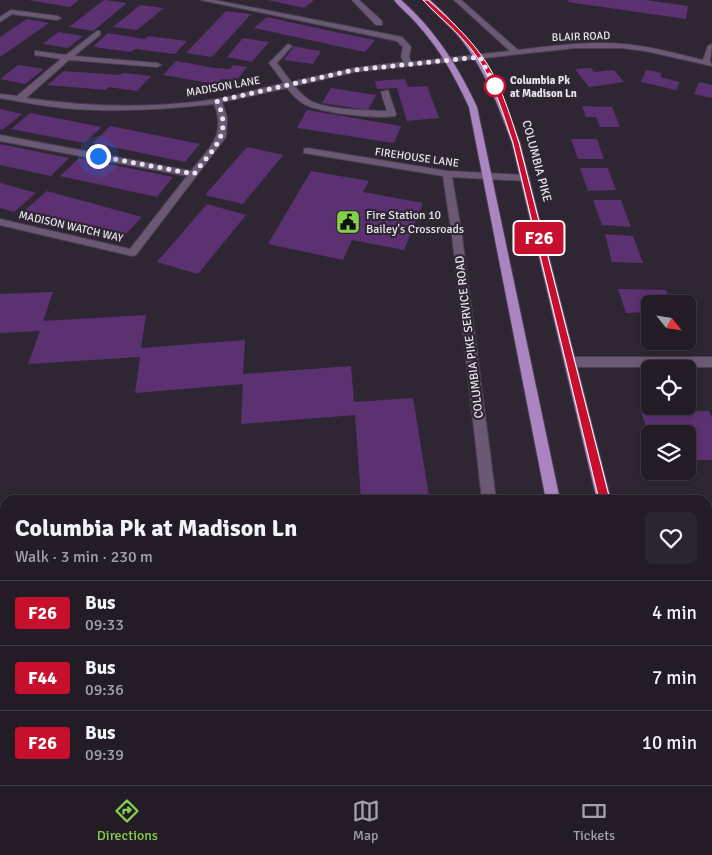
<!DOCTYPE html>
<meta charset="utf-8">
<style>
:root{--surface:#231c27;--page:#2b252f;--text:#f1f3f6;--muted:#a3a1a7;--line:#403a44;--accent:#88cf49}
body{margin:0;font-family:Signika,sans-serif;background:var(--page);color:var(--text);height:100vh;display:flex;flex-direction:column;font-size:19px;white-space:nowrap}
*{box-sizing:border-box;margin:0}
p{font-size:16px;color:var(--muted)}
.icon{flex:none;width:28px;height:28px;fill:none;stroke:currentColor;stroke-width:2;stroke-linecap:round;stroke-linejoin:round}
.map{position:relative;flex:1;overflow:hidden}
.panel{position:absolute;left:0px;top:495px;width:712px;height:290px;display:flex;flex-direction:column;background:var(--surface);border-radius:15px 15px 0 0;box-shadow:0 2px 8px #0003,0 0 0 1px var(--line)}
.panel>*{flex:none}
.badge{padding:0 10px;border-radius:4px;font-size:18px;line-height:32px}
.needle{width:32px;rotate:120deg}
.fabs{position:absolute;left:641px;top:295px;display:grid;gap:10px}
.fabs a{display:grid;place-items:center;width:55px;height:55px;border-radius:8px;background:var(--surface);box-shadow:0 2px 8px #0003,0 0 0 1px var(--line);font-size:25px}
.you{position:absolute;width:25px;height:25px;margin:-12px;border:4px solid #fff;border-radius:50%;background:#1a73e8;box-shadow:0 0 0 8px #1a73e833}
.map>.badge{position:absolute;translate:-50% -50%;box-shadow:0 0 0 2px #fff}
.round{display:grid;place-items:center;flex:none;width:52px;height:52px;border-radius:8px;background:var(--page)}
.overview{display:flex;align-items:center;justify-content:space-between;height:85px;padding:0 15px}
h1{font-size:24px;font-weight:800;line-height:38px}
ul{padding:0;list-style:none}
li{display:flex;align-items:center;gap:15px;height:65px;padding:0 15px;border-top:1px solid var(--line)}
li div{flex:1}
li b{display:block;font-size:19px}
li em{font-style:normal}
li .badge{min-width:55px;font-weight:700;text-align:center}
.menu{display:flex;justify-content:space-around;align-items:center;height:70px;border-top:1px solid var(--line);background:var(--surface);font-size:14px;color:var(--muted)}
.menu a{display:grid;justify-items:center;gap:2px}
.menu .active{color:var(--accent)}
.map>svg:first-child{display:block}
.building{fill:#5c3172}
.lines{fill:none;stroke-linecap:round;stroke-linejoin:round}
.minor-casing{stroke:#49414e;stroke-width:2}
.major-casing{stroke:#49414e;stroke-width:2}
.minor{fill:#6b5875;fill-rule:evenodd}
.major{fill:#ab85c1;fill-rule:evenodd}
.line{fill:#c8102e;stroke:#fff}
.walk{stroke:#e9e4ed;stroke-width:5;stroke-dasharray:0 9}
.stop-dot{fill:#fff;stroke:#c8102e;stroke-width:2.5}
.labels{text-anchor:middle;stroke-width:4.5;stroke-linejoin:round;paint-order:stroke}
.far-street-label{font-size:11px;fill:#e9e4ed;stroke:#2f2634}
.far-stop-label{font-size:11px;font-weight:bold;fill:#e9e4ed;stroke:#2f2634;text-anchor:start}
.street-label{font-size:12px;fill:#e9e4ed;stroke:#2f2634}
.poi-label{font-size:12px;fill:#e9e4ed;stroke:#2f2634;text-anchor:start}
</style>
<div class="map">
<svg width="712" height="785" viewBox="0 0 712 785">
<rect width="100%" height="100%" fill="#2f2634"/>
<g class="building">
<path d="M28,0H79L70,7Z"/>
<path d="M104,0L127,3L93,31L69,27Z"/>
<path d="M268,0H314L304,8Z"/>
<path d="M569,0H645L688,6L686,19L568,2Z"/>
<path d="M140,5L164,8L137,30L113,27Z"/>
<path d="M226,11L251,14L212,57L186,53Z"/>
<path d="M267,17L326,30L375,40L365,52L254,28Z"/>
<path d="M27,19L49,23L0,57V37Z"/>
<path d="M58,32L70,34L83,36L68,48L43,44Z"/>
<path d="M108,33L145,39L148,36L187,41L175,54L135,49L131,52L93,47Z"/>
<path d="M243,38L269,42L252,62L227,57Z"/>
<path d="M294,46L308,49L321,51L313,64L284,60Z"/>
<path d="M176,61L215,68L230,69L233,65L247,67L236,81L221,79L218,83L203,82L163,75Z"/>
<path d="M18,65L32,67L44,69L25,84L0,79Z"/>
<path d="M591,68L594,72L614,70L624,82L589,87L575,69Z"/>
<path d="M646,70L662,73L660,77L680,82L676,90L641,82Z"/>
<path d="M64,71L120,75L123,73L151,76L137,91L108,87L106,90L47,85Z"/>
<path d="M405,79L408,87L427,86L439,118L407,121L397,88L377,89L375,81Z"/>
<path d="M699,82L712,85V98L694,94Z"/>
<path d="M331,88L376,95L368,110L322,103Z"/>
<path d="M582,106L612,107L620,127H600L596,117H586Z"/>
<path d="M0,109L22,114L2,130L0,129Z"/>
<path d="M307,110L401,126L394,143L297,128Z"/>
<path d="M30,113L102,127L84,143L11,129Z"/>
<path d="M110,126L200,144L185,162L93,143Z"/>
<path d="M571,139H597L604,159H578Z"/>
<path d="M0,144L69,158L51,176L0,165Z"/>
<path d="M247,147L283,155L243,204L205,195Z"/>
<path d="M79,158L173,177L157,197L60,176Z"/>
<path d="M580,168H608L616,190L588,191Z"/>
<path d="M311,171L369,181L363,192L423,203L404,250L352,240L343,260L268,244Z"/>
<path d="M0,183L36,193L14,212L0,208Z"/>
<path d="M47,191L142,217L122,238L24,211Z"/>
<path d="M593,200H621L631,227L602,225Z"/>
<path d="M207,204L246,215L198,274L157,262Z"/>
<path d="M605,234L633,236L643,263L612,262Z"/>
<path d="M618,289L666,290L672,304H650V312L626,313Z"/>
<path d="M53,292L43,321L146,315L141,348L245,340L243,374L351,366L354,402L413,398L429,496L415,500H361L355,415L241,424L243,384L135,393L140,357L28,364L40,331L0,333V294Z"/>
<path d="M709,411L712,418V460H688V434H650V438L641,412Z"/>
<path d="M712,512V567H708V513Z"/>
<path d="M5,756V780H76L75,785H0V757Z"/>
<path d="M352,780H442L443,785H353Z"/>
</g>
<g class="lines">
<defs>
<g id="minor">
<path d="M201,0H214L402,37L411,47L409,57L411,62L510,51L454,0H461L518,50C553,46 588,41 623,44C650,46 677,54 703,60L708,46L712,44L710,61L712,66L645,51L622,48H576L354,72L294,86C299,91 303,96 309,100C327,110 363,110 384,111H387L381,92L388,90L396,114L395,116C376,119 321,113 304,104C297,100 292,94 287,88L222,102L227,118L226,137L136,255L132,256L0,225V219L130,249L187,176L0,141V135L191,171C209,148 227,135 214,104C176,108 137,111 99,110C66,110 33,104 0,98V94L17,96L61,59L35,55V51L66,55L97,31H100V35L74,56L157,63L161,65L157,67L69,60L26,98C88,107 154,109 217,99C239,95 262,88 284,83L269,63L288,44L292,46L277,63L291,82L354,68L404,62L401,57L403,47L397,41Z"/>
<path d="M352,0H359L382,21V25H376Z"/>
<path d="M11,10L57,16L61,18L57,20L12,14L0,22V17Z"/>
<path d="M307,148L447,171L525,175L530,178L525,181L452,177L462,236L496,500H482L452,236L443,176L304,153V149Z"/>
<path d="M571,357H712V367H571L567,365L565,362L567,359Z"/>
<path d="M516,780H534L535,785H517Z"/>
</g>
<g id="major">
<path d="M394,0H401C435,30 458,66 477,107L560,500H546L469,107C455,77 440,49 418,25C411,16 401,9 394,0Z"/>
<path d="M423,0H430C477,42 499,84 520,143L611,500H597L512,143C498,104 483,65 456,33C445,21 433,12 423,0Z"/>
<path d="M600,780H618L619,785H601Z"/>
<path d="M664,780H682L683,785H665Z"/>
</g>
</defs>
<use href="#minor" class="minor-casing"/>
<use href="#major" class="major-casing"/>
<use href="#minor" class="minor"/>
<use href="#major" class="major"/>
</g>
<path class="line" d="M423,0H428C447,17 466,34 481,55C499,78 510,115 519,143L610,500L608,503L604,505L600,503L599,500L513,143C503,114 494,82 477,57C462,35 441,19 423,0Z"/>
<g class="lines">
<path class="walk" d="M98,156L194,174C214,147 233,135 217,101L354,70L480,57L495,86"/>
</g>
<defs>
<symbol id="civic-square" viewBox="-11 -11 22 22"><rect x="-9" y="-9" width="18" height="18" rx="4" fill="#88cf49" stroke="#2f2634"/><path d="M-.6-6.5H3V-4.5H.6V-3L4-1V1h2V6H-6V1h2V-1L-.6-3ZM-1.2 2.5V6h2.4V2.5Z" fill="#111"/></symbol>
</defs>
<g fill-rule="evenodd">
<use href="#civic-square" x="334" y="208" width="28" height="28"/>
</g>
<circle class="stop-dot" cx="495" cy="86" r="10"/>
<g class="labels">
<g class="far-street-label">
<text transform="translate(581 36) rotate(-2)" y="4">BLAIR ROAD</text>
<text transform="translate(223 86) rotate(-10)" y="4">MADISON LANE</text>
<text transform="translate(417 157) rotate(8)" y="4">FIREHOUSE LANE</text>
<text transform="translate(71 226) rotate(13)" y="4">MADISON WATCH WAY</text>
</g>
<g class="far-stop-label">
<text x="510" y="84">Columbia Pk<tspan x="510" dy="13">at Madison Ln</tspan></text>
</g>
<g class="street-label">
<text transform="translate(537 161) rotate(75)" y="4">COLUMBIA PIKE</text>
<text transform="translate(469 337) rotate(-97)" y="4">COLUMBIA PIKE SERVICE ROAD</text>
</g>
<g class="poi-label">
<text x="366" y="219">Fire Station 10<tspan x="366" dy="14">Bailey's Crossroads</tspan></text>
</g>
</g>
</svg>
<div class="fabs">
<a><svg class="needle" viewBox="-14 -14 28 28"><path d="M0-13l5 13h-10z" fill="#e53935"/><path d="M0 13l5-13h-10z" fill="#a3a1a7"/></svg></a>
<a><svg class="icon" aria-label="locate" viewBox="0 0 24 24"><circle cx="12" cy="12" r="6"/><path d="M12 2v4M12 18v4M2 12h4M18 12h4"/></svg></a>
<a><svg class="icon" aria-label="layers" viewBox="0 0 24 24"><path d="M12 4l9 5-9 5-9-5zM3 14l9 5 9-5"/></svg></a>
</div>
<div class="you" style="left:98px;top:156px"></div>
<b class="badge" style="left:539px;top:238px;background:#c8102e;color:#fff">F26</b>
<section class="panel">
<div class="overview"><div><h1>Columbia Pk at Madison Ln</h1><p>Walk · 3 min · 230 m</p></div><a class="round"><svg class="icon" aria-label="heart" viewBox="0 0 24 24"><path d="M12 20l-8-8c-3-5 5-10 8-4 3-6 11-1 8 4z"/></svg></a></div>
<ul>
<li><span class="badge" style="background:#c8102e;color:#fff">F26</span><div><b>Bus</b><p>09:33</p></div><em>4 min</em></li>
<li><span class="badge" style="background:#c8102e;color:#fff">F44</span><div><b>Bus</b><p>09:36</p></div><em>7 min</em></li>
<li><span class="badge" style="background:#c8102e;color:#fff">F26</span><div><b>Bus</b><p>09:39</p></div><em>10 min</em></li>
</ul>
</section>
</div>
<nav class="menu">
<a class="active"><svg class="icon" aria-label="directions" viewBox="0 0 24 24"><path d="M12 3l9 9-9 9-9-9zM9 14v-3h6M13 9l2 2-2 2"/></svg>Directions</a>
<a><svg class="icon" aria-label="map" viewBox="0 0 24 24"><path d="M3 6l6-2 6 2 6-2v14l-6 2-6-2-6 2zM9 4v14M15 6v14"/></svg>Map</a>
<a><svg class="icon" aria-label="tickets" viewBox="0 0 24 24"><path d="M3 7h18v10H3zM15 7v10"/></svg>Tickets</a>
</nav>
